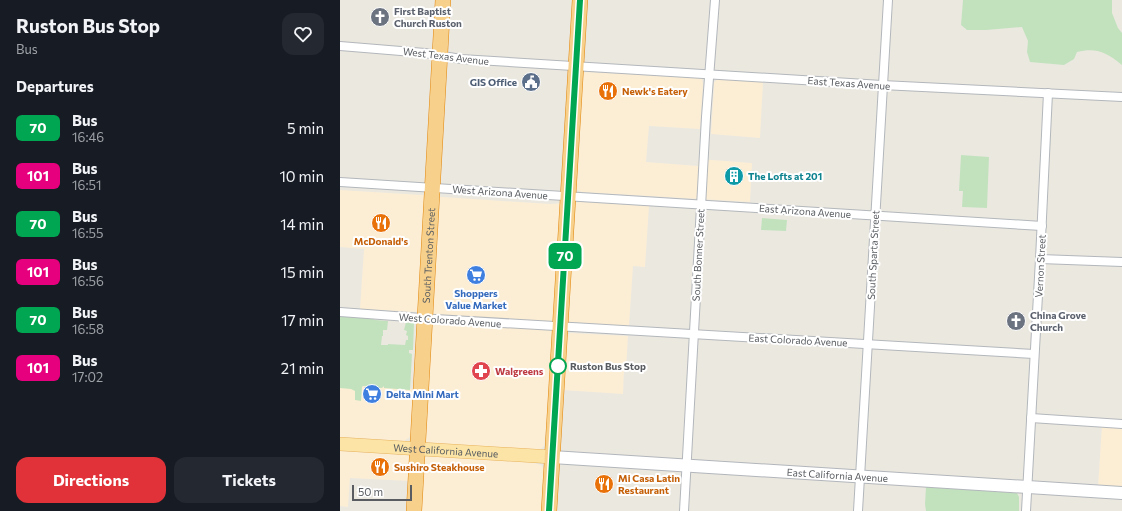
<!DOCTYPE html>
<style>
:root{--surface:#171b24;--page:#242831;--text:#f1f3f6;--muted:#9ea1a6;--accent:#e03238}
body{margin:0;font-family:Commissioner,sans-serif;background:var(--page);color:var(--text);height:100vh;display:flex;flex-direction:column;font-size:15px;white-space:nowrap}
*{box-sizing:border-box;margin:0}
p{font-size:13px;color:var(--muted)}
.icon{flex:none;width:22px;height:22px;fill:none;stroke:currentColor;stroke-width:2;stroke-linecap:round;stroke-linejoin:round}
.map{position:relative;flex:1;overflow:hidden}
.side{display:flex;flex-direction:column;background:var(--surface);width:340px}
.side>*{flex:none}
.badge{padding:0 8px;border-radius:6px;font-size:14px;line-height:26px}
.scale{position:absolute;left:12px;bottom:10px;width:60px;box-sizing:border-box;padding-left:4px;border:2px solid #595d61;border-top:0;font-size:11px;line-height:14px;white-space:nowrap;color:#595d61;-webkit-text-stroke:3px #fff;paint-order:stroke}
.map>.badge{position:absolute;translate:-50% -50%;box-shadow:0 0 0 2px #fff}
h2{padding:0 16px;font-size:15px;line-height:36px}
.round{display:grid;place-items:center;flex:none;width:42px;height:42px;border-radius:12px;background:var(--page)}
.head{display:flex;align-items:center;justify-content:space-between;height:68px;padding:0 16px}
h1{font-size:19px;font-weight:700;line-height:30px}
.button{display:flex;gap:8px;margin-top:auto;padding:8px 16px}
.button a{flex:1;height:46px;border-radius:12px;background:var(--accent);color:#fff;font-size:16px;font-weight:700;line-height:46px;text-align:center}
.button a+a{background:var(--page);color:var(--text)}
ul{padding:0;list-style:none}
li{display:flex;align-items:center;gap:12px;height:48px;padding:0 16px}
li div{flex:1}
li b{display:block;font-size:15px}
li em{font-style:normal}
li .badge{min-width:44px;font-weight:700;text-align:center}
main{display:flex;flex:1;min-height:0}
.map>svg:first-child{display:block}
.commercial{fill:#fceed5}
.green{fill:#c2e2be}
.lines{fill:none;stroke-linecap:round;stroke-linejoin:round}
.street-casing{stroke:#b3b7bb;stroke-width:10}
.secondary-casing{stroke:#b2b6bb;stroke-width:14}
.primary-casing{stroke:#e9b25b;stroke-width:14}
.highway-casing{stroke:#e1860b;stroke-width:16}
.street{stroke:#fff;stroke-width:8}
.secondary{stroke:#fff;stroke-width:12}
.primary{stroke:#fbe4a6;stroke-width:13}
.highway{stroke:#f7d08c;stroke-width:15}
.line-casing{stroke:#fff;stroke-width:9}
.line{stroke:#00a651;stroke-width:6}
.stop-dot{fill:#fff;stroke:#00a651;stroke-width:2}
.labels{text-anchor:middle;stroke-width:4;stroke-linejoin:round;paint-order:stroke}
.worship-label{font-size:10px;font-weight:bold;fill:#5b616d;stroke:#fff;text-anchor:start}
.street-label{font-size:10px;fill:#595d61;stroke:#fff}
.service-label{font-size:10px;font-weight:bold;fill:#4e5e75;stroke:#fff;text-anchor:end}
.food-label{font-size:10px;font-weight:bold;fill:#c56008;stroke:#fff;text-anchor:start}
.culture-label{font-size:10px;font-weight:bold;fill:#0d838f;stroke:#fff;text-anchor:start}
.shop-label{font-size:10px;font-weight:bold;fill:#366cbe;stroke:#fff}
.stop-label{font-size:10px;font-weight:bold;fill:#595d61;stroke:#fff;text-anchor:start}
.health-label{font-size:10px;font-weight:bold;fill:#be3a42;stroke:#fff;text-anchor:start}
</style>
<main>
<section class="side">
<div class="head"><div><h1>Ruston Bus Stop</h1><p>Bus</p></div><a class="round"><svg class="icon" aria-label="heart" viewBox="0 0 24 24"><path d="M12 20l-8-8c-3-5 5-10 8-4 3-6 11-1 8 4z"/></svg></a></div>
<h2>Departures</h2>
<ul>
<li><span class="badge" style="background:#00a651;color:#fff">70</span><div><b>Bus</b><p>16:46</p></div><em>5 min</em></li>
<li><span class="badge" style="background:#e6007e;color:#fff">101</span><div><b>Bus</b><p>16:51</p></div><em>10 min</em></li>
<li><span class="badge" style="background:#00a651;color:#fff">70</span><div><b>Bus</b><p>16:55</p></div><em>14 min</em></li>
<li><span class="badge" style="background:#e6007e;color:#fff">101</span><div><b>Bus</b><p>16:56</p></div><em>15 min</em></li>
<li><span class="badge" style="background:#00a651;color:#fff">70</span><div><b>Bus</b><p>16:58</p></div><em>17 min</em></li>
<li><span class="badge" style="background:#e6007e;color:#fff">101</span><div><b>Bus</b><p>17:02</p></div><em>21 min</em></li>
</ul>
<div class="button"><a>Directions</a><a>Tickets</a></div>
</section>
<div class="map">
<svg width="782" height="511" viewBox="0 0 782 511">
<rect width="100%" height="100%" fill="#ebe8e0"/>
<g class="commercial">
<path d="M246,72L359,78L362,79L363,84L360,129L309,126L306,162L358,166L359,159L412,163L410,202L242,192L237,190L235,187L242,73Z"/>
<path d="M378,79L423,82L420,138L371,134L374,86V82Z"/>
<path d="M0,190L82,195L103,197L210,204L240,202L309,206L305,267L293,266L289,326L213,321L208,412L205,438L204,446L202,448L198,450L88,443L85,441L78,312L20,309L24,249L0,247Z"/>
<path d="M230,333L288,336L286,369H284L283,394L222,390L226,337Z"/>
<path d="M0,383L76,389L72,433L69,438L64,441L0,437Z"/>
<path d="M762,425L782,427V488L758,487Z"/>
<path d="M0,451L68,455L70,457V481L10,478L8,507L0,506Z"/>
<path d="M87,456L190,462L201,465L204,469L202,511H79L83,458Z"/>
</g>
<g class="green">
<path d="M623,0H772V13L778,28L782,33V65C767,53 757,47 737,52L734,59L724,65L690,62L687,52L688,41L682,27L646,30H627L621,25Z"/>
<path d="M621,155L649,157L647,208L622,207L623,191H619Z"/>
<path d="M422,218L447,220L446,231L421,230Z"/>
<path d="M0,315L29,317L35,320L48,321L47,330H43V336H42L41,345H48V344L65,345L66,340H68V336L66,335L67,331L64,330L66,322L74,323L73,350H69V353L72,354L70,390L44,388V386L42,388L23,386L22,387L21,401L15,400V391L11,389L0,388Z"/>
<path d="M586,487L677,493L679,497V511H586L585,504Z"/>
</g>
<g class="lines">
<defs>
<g id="street">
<path d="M0,46L85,53L121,59L542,85L782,97"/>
<path d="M0,182L702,226"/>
<path d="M700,259L782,262"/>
<path d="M0,312L95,319L694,354"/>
<path d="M691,418L782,424"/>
<path d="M344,511L366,117L375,0"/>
<path d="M518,511L548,0"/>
<path d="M686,511L700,259L708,93"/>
</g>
<g id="secondary">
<path id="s1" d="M212,457L782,493"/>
</g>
<g id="primary">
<path id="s2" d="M0,444L212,457"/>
</g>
<g id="highway">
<path id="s3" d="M74,511L103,0"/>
<path d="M209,511L240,0"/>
</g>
</defs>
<use href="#street" class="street-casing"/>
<use href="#secondary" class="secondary-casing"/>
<use href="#primary" class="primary-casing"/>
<use href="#highway" class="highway-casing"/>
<use href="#street" class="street"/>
<use href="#secondary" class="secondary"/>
<use href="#primary" class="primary"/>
<use href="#highway" class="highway"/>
</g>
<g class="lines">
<defs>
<path id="line" d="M209,511L240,0"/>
</defs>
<use href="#line" class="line-casing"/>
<use href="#line" class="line"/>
</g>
<defs>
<symbol id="church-disc" viewBox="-11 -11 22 22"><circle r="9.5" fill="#6b7280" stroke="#fff"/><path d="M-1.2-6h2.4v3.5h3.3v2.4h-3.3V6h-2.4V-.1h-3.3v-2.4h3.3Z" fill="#fff"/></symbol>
<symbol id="civic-disc" viewBox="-11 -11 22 22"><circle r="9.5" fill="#5c6f8a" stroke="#fff"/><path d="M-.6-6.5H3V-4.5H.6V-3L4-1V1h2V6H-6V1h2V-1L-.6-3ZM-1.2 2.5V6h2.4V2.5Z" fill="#fff"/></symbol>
<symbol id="restaurant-disc" viewBox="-11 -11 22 22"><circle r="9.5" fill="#e8710a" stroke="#fff"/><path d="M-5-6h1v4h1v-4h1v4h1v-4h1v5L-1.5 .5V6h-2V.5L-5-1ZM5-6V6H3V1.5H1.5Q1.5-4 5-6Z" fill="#fff"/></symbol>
<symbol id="building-disc" viewBox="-11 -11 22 22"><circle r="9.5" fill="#0f9aa8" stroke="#fff"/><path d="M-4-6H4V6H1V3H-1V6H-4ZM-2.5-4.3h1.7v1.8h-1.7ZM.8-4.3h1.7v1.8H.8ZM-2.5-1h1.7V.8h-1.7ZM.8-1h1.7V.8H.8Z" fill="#fff"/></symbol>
<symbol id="supermarket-disc" viewBox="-11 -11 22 22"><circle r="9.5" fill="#3f7fe0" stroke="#fff"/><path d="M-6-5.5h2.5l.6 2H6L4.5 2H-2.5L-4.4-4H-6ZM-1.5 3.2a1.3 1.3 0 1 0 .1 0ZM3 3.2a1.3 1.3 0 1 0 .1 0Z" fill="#fff"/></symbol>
<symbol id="pharmacy-disc" viewBox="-11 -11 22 22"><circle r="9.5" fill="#e0444e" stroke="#fff"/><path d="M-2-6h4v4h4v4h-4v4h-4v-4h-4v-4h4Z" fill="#fff"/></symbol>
</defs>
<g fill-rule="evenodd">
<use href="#church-disc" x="29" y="6" width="22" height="22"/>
<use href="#civic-disc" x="180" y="71" width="22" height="22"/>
<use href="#restaurant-disc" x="257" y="80" width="22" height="22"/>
<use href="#building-disc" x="383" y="165" width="22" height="22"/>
<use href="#restaurant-disc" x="30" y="212" width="22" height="22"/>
<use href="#supermarket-disc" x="125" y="264" width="22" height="22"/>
<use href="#church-disc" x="665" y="310" width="22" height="22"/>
<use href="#pharmacy-disc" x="130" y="360" width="22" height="22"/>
<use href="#supermarket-disc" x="21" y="383" width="22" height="22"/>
<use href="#restaurant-disc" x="29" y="456" width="22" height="22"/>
<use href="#restaurant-disc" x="253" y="473" width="22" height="22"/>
</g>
<circle class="stop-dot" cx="218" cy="366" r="8"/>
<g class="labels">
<g class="worship-label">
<text x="54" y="15">First Baptist<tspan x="54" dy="12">Church Ruston</tspan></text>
<text x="690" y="319">China Grove<tspan x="690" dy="12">Church</tspan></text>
</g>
<g class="street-label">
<text transform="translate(106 56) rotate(7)" y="4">West Texas Avenue</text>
<text transform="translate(509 83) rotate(4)" y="4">East Texas Avenue</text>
<text transform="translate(160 192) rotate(4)" y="4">West Arizona Avenue</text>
<text transform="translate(465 211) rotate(4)" y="4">East Arizona Avenue</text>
<text dy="4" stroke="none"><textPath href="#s3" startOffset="256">South Trenton Street</textPath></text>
<text transform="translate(358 255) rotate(-87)" y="4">South Bonner Street</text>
<text transform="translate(533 255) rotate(-87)" y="4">South Sparta Street</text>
<text transform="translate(700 266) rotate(-87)" y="4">Vernon Street</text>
<text transform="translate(110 320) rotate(4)" y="4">West Colorado Avenue</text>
<text transform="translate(458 340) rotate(3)" y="4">East Colorado Avenue</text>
<text dy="4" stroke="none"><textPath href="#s2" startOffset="106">West California Avenue</textPath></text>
<text dy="4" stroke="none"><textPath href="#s1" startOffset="286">East California Avenue</textPath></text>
</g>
<g class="service-label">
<text x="177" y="86">GIS Office</text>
</g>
<g class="food-label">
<text x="282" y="95">Newk's Eatery</text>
<text x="41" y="245" text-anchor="middle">McDonald's</text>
<text x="54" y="471">Sushiro Steakhouse</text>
<text x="278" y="482">Mi Casa Latin<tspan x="278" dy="12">Restaurant</tspan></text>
</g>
<g class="culture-label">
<text x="408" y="180">The Lofts at 201</text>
</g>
<g class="shop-label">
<text x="136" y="297">Shoppers<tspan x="136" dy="12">Value Market</tspan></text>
<text x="46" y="398" text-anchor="start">Delta Mini Mart</text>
</g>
<g class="stop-label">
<text x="230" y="370">Ruston Bus Stop</text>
</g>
<g class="health-label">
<text x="155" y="375">Walgreens</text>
</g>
</g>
</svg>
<div class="scale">50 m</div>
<b class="badge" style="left:225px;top:256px;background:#00a651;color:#fff">70</b>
</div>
</main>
